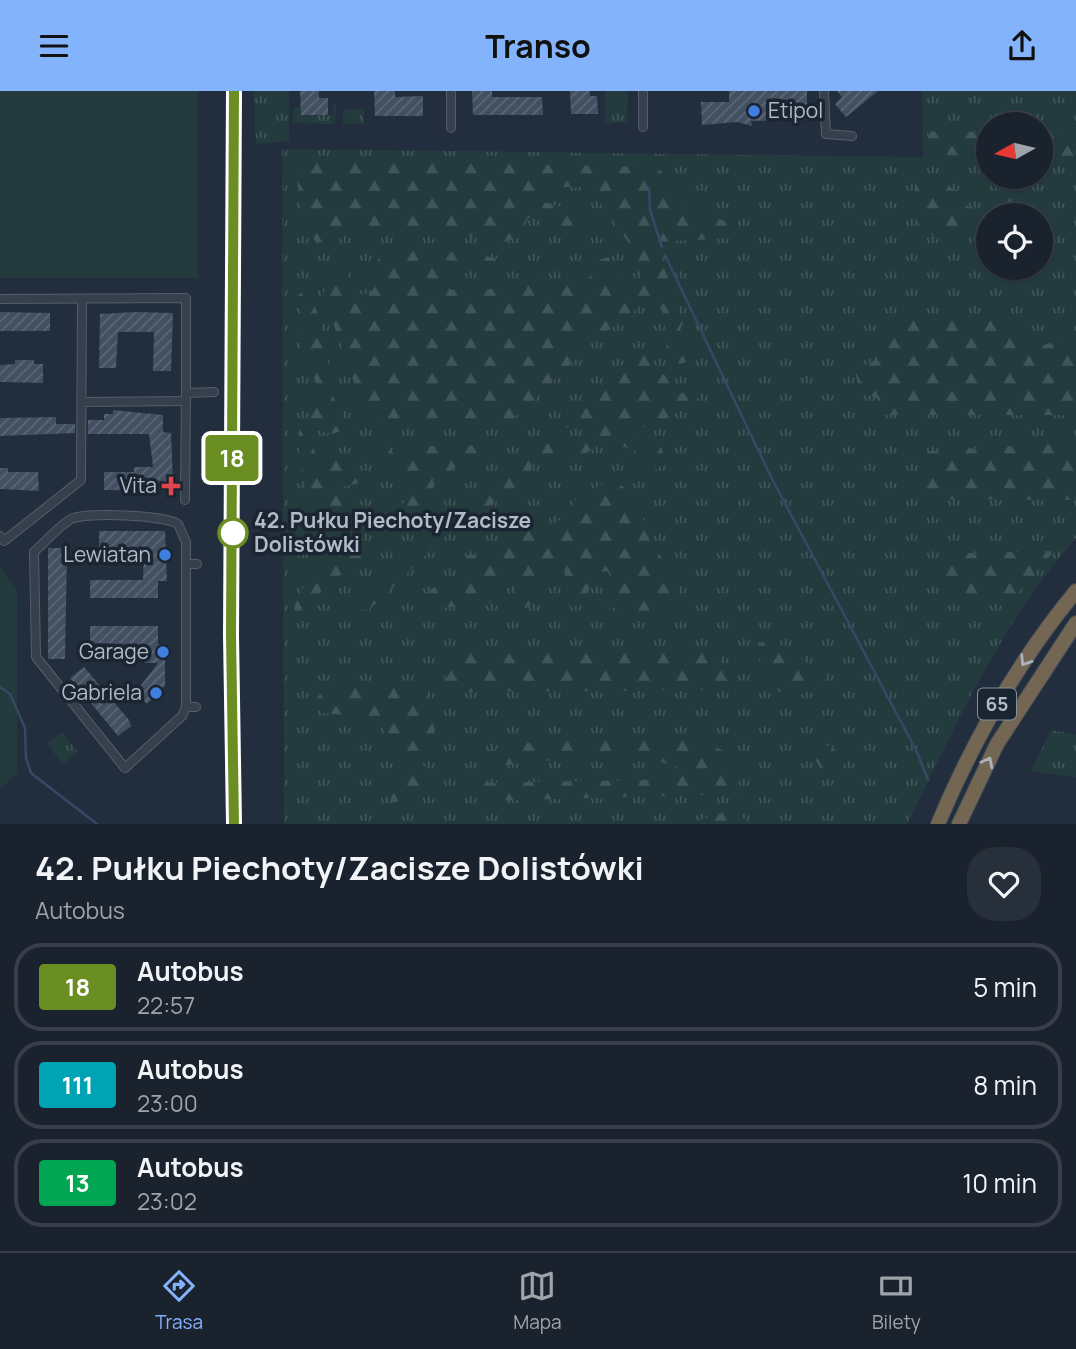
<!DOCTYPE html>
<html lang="pl">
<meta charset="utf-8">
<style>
:root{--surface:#1a222e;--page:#272f3a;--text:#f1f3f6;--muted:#9fa4aa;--line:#383f4a;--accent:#83b3fb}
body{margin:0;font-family:Manrope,sans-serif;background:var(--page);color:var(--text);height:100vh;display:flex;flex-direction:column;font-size:26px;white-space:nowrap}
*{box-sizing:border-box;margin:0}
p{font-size:23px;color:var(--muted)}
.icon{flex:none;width:38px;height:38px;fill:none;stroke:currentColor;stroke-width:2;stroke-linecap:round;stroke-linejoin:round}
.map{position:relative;height:733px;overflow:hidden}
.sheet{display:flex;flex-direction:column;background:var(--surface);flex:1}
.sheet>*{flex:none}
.badge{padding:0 14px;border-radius:5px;font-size:24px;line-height:46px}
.needle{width:46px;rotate:262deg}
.controls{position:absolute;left:976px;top:21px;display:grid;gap:14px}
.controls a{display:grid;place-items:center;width:77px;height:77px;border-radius:50%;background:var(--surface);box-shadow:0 2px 5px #0004,0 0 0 2px var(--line);font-size:35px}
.map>.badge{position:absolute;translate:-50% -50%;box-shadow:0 0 0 4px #fff}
.round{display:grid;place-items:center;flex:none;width:74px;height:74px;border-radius:28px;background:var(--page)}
.head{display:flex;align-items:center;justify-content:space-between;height:119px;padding:0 35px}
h1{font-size:33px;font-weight:700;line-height:52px}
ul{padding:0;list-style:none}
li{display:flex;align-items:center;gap:21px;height:88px;margin:0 14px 10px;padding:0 21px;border:4px solid var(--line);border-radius:28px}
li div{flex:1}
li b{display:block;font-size:26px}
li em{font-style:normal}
li .badge{min-width:77px;font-weight:700;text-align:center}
header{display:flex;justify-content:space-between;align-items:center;height:91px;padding:0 35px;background:var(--accent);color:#111;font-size:32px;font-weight:700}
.menu{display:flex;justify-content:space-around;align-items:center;height:98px;border-top:2px solid var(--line);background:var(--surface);font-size:19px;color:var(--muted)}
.menu a{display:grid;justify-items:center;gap:4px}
.menu .current{color:var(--accent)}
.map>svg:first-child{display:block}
.grass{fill:url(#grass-tufts);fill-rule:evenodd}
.forest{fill:url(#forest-firs)}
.garden{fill:#243b3e}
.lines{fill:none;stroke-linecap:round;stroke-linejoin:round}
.stream{stroke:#354965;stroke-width:2.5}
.building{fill:url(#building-hatch)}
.street-casing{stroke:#545d6b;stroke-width:10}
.secondary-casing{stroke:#545d6b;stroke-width:14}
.highway-casing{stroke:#414a57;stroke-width:16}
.street{stroke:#36404d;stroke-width:8}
.secondary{stroke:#444f60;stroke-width:12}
.highway{stroke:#736653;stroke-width:14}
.oneway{stroke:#abb2bc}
.line-casing{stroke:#fff;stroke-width:16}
.line{stroke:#6b8e23;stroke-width:10}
.shop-dot{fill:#3f7fe0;stroke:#1b2531;stroke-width:2.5}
.health-dot{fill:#e0444e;stroke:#1b2531;stroke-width:2.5}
.stop-dot{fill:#fff;stroke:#6b8e23;stroke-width:3.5}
.labels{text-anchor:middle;stroke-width:7;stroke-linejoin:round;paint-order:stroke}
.shield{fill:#1b2531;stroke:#848d9b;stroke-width:2}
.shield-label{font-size:19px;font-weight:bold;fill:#b1bac8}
.poi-label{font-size:21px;fill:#b1bac8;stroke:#1b2531;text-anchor:end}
.stop-label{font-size:21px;font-weight:bold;fill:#b1bac8;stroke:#1b2531;text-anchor:start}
</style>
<header><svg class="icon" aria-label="menu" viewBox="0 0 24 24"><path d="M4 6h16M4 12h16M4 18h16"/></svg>Transo<svg class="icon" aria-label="share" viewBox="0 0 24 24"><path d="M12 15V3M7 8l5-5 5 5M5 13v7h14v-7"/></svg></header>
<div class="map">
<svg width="1076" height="733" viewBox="0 0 1076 733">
<defs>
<pattern id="grass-tufts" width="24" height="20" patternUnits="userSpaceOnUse" patternTransform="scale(1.75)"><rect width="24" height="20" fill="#243b3e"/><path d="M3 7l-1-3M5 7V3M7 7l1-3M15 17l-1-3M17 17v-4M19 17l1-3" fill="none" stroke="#415558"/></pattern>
<pattern id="forest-firs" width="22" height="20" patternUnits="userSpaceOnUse" patternTransform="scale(1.75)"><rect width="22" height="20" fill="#243b3e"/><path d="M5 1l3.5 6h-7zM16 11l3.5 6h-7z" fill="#415558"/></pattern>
<pattern id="building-hatch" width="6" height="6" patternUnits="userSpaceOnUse" patternTransform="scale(1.75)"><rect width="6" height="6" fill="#435061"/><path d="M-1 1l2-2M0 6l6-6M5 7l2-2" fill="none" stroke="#5c6776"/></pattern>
</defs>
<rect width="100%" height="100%" fill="#222e3d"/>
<g class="grass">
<path d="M254,0H289V50L256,53Z"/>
<path d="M605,0H628L627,32H605Z"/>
<path d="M922,0H1076V447C1001,531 957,633 907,733H284L282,58L923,66ZM989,33H1041V86H989ZM989,124H1041V177H989Z"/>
<path d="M333,14H336L335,33L293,32L294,17L301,16V23L333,24Z"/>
<rect x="343" y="18" width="21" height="15"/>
<path d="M1051,639L1076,644V686L1031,680Z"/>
<path d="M62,641L78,662L62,673L47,652Z"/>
</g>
<g class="forest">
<path d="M928,41H989V65L930,63Z"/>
<path d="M1041,41H1074L1076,65H1041Z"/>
<path d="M296,69L658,76L682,109L698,124L737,132L731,147L656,151L683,232L680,239L690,251L692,269L680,273C650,251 681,225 649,208L609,239L578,248L573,253L576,268L513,328L406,333L365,323L323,203L334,171H348L349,190L359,204L370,202L378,192L375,182L379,164C421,158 457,159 499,168L500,187L469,170L447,169L441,180L447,199L503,198L528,185L580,193L591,185V171L609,166L615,186L641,193C643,163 608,120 587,97C568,95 554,93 542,111L582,121L585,138L580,149L546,126L528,127L519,146L504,151L470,145L454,146L430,136L406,143L389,142L372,135L353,136L340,148L317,152C297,131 299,96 296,69Z"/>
<path d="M915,93H939L957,99L966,114L978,122L988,116L998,99L1014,95L1023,96V110L1036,124H989V135C965,135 946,145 922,144L915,128Z"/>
<path d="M304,200C319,216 320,231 323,252C326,275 334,272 330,302L343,320L341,340L332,343L317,339L309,349L317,365L330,362L342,374L364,381L367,390L339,397L341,409L354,407L370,421C393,421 409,414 417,391L412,385L382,375L378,358L386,354L404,373L422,356L434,355L444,361L489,350L474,371C460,372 452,372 449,387L441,385L433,390L432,406L423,420L399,434L354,439L333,427L315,431C309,414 295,357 299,341C303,326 315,326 316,303C317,283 311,284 304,269C298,257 303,248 303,237C303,227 299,215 297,205Z"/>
<path d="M900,229H1007L1035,256L1059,250L1076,241V324H882L877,307C859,303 858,296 855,279L874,270L881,246Z"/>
<path d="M645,259L652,263L654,280L668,285L674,304L690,300L700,305L663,331L633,339L642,348L661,356L666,370L656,379L634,360L608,349L583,364L549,366L532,374L530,391L459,432L369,519H362L357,515L378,487L443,429L466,417L486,401L516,364L539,353L579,351L591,346L589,337L557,336L586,315L618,277Z"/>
<path d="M1076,351V409L925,408L922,361Z"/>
<path d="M609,389L628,398L679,503L675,520C647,534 630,530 607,512L618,497L607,480L594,482L585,511L570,517L564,478L552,479L542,494L538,509L526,517L512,507L521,486L512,481L492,489L494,511L440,517L423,505L438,493L463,502L468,464L486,463L522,441L546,438L560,429L577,407Z"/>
<path d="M361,457L365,461L359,474L337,486L298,522L294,518L296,507L311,486L310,476L314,470L332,471L350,459Z"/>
<path d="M1054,460L1013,508L942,510L940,463Z"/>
<path d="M770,550C798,557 795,572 824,577L825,588C819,592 813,598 807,601C775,616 757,577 758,552Z"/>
<path d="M713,557L734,599L451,601L436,562Z"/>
<path d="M336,590L427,597L437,655L420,673L445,685L442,700L422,702L393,712L385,684L401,687L412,680L389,658L383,627L321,622L317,606Z"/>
<path d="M643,647L701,650L729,662L742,703L480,710L479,692L643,689L682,678C638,657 539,670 489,676L481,661L526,652Z"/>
<path d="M811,652C827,653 839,656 844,673L834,688H826L813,664Z"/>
<path d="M733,718L750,733H688H689Z"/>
</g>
<g class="garden">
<rect x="0" y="0" width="198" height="187"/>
<path d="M0,477L17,498V682L0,698Z"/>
</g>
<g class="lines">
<g class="stream">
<path d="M649,97L650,119L662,156"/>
<path d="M665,164L771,386L916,659L928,689"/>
<path d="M0,596L10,603L25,637L26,667L31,682L97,733"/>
</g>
</g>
<g class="building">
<path d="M300,0H319V7H328V24H301Z"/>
<path d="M374,0H395V6L423,5V25H375Z"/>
<path d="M472,0H492V6H542L543,24H473Z"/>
<path d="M570,0H590V5H597L598,23H571Z"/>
<path d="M729,0H807V29L751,30L752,35L737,31L702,34L701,11H729Z"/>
<path d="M837,0H878L846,26L835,13L842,6Z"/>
<path d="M0,221L50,222V240H0Z"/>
<path d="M135,221L173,222L171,280H153L154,241H118L116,277H99L100,223Z"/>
<path d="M15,269H34V273H43V292L0,291V274L15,273Z"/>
<path d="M113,319L163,324V341L171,342L173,391L169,400L104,399V381H134V376H153L149,343H88V329H104V323H113Z"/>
<path d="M56,326V333H75V342L0,345V327Z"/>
<path d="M0,377H8V381H38L39,400L0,398Z"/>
<path d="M99,440H165L167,490H158V507H90V489H143L144,458H99Z"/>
<path d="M48,457H65L67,462L65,568H48Z"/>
<path d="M90,535H158V553H165V595L147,613L136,601L158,572H144V554L90,552Z"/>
<path d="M84,576L129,629L131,635L118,645L70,587Z"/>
</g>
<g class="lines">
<defs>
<g id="street">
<path d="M824,0L826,43L852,45"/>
<path d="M643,36V0"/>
<path d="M451,37V0"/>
<path d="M0,208L186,207V302"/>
<path d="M82,311L185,310"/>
<path d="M185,409L186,302L214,301"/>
<path d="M0,445L4,450L81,389L82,209"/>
<path d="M186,616V473"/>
<path d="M196,616H186L182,625L125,677L36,566L34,461C46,450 58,436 71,428C86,421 165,424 178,433L186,451V473H197"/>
</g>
<path id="secondary" d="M234,0L231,544L234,733"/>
<g id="highway">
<path d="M938,733C973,650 1018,570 1076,500"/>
<path d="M959,733L997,653L1076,532"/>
</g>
</defs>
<use href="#street" class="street-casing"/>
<use href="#secondary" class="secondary-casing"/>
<use href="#highway" class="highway-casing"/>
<use href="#street" class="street"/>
<use href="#secondary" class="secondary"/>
<use href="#highway" class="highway"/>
</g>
<defs><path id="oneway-chevron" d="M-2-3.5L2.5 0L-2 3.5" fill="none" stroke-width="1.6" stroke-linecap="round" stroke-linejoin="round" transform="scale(1.75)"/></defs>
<g class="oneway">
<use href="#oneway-chevron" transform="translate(1025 570) rotate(123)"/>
<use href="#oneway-chevron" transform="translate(988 671) rotate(-63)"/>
</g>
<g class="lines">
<defs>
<path id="line" d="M234,0L231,544L234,733"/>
</defs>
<use href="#line" class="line-casing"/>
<use href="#line" class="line"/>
</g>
<g class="shop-dot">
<circle cx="754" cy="20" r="7"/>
<circle cx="165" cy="464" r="7"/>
<circle cx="163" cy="561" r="7"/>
<circle cx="156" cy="602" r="7"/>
</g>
<path class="health-dot" d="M167.5 384.5h7v7h7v7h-7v7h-7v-7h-7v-7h7z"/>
<circle class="stop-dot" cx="233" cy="442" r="14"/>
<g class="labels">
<rect class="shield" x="978" y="597.5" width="38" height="31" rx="5"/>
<g class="shield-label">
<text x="997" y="620">65</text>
</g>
<g class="poi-label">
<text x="768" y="27" text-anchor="start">Etipol</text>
<text x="157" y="402">Vita</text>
<text x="151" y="471">Lewiatan</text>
<text x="149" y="568">Garage</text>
<text x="142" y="609">Gabriela</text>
</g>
<g class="stop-label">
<text x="254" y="437">42. Pułku Piechoty/Zacisze<tspan x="254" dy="24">Dolistówki</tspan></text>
</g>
</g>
</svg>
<div class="controls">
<a><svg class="needle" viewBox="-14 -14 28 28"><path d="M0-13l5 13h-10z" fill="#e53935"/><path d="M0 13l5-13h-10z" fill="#9fa4aa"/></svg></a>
<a><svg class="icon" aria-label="locate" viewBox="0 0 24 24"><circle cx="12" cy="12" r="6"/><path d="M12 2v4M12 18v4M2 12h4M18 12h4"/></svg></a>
</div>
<b class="badge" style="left:232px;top:367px;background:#6b8e23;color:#fff">18</b>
</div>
<section class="sheet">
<div class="head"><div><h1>42. Pułku Piechoty/Zacisze Dolistówki</h1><p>Autobus</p></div><a class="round"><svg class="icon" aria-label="heart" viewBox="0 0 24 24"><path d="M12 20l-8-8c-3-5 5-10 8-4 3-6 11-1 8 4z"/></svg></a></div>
<ul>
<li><span class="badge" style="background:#6b8e23;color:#fff">18</span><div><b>Autobus</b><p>22:57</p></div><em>5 min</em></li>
<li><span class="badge" style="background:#00a3b4;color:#fff">111</span><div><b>Autobus</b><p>23:00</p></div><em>8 min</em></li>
<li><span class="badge" style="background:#00a651;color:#fff">13</span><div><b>Autobus</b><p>23:02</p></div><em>10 min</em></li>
</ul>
</section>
<nav class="menu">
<a class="current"><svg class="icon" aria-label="directions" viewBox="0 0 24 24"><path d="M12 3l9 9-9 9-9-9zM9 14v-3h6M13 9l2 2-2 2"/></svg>Trasa</a>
<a><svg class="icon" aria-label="map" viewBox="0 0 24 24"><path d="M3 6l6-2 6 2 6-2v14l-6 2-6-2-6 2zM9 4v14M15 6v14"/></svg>Mapa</a>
<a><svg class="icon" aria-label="tickets" viewBox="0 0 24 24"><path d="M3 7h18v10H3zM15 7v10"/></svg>Bilety</a>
</nav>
